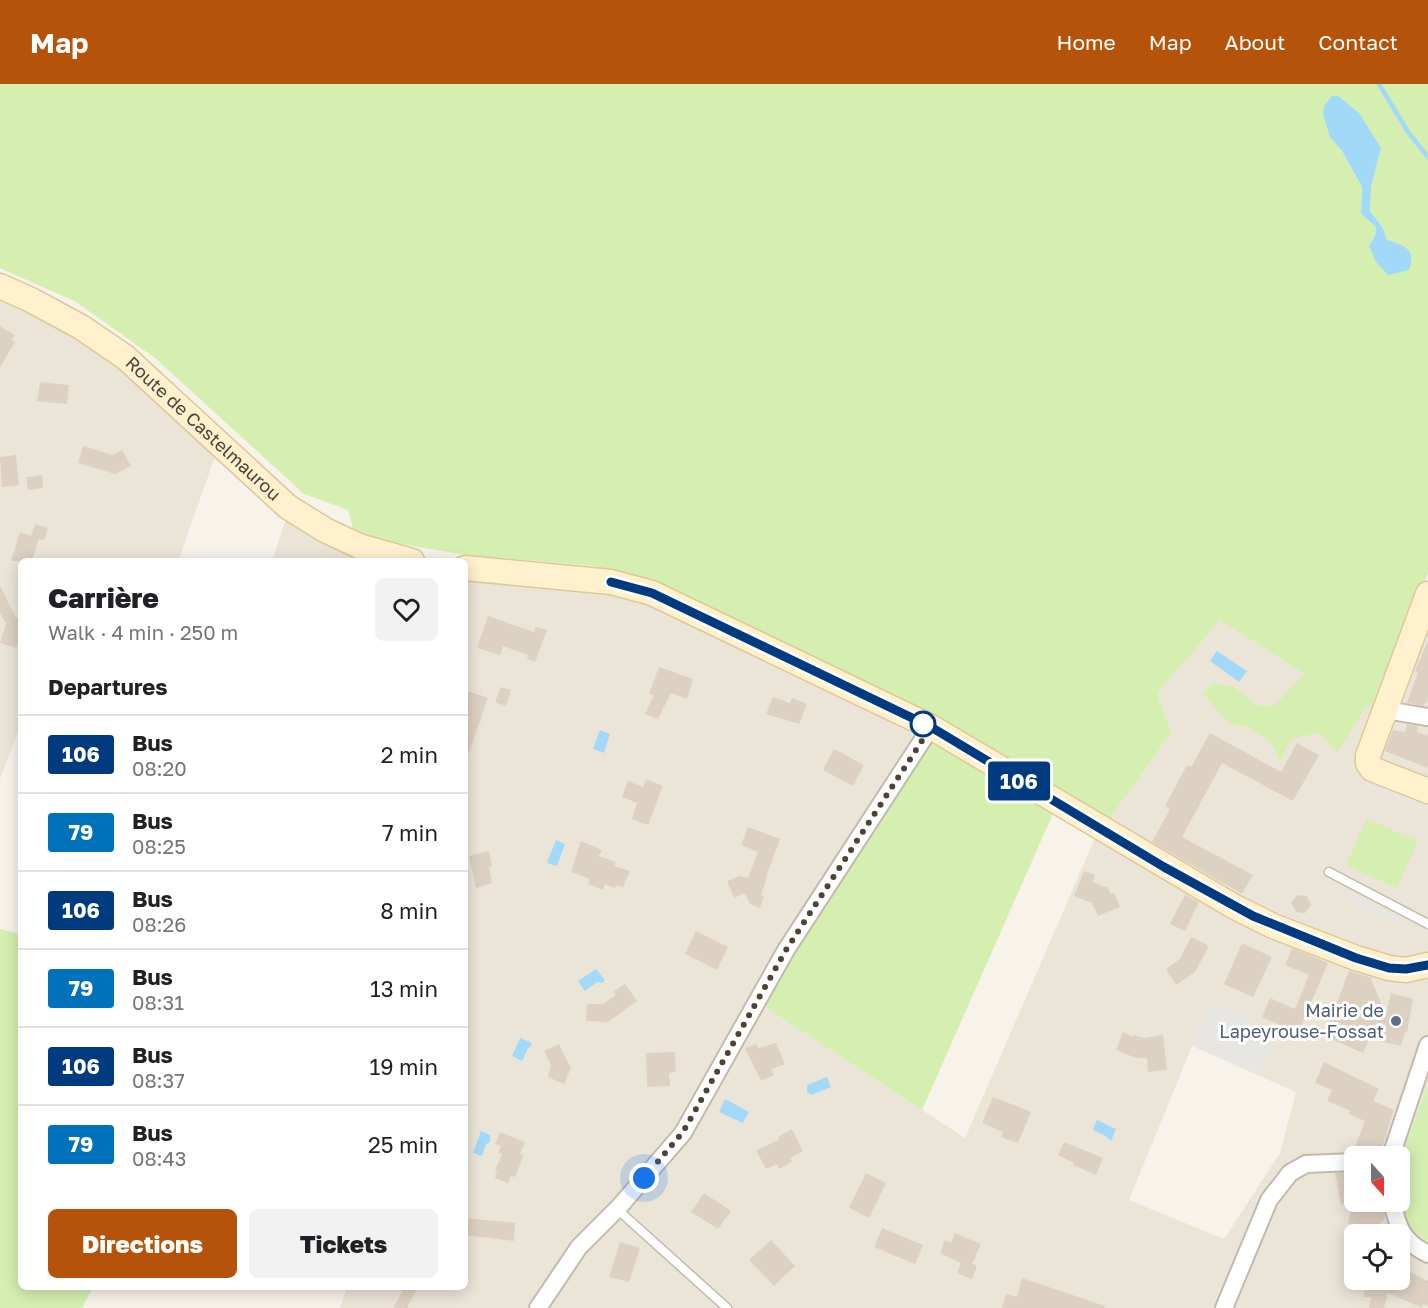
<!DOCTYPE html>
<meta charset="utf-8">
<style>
:root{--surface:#fff;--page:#f2f2f2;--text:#202124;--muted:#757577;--line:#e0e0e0;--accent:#b45309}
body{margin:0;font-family:"Golos Text",sans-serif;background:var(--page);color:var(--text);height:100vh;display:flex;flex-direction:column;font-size:22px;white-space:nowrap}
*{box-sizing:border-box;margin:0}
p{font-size:20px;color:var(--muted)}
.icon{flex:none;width:33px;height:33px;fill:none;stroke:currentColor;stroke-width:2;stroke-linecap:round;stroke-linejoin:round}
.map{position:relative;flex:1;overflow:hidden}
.details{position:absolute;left:18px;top:474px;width:450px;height:732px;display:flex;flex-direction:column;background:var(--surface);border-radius:9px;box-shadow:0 3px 15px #0003}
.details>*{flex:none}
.badge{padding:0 12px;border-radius:4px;font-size:21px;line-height:39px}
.needle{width:39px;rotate:159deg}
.controls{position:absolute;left:1344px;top:1062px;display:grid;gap:12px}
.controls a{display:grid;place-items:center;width:66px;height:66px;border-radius:9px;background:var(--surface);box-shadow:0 3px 15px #0003;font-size:30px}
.you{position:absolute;width:30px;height:30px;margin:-15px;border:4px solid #fff;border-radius:50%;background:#1a73e8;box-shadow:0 0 0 9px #1a73e833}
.map>.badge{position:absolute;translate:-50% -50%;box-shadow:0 0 0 3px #fff}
h2{padding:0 30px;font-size:22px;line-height:54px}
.round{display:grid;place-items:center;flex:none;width:63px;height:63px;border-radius:9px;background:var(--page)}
.overview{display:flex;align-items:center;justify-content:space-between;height:102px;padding:0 30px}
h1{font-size:28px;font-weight:800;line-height:45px}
.action{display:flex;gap:12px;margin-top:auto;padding:12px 30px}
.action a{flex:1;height:69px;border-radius:9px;background:var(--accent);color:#fff;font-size:24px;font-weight:800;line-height:69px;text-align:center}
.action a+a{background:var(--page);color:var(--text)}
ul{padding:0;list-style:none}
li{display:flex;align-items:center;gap:18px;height:78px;padding:0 30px;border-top:2px solid var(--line)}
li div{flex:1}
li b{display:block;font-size:22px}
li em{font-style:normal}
li .badge{min-width:66px;font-weight:700;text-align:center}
header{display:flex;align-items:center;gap:36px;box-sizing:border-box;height:84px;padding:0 30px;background:var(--accent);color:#fff}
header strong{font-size:28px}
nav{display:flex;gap:33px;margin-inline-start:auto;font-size:21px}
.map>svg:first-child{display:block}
.residential{fill:#ebe5d8;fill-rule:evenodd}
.green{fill:#d5efb0;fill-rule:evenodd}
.parking{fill:#e8e6e2}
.water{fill:#a2d9f9}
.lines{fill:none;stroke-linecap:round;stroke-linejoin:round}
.stream{stroke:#a2d9f9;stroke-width:4.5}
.building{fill:#ddd1c2}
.lane-casing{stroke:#c4baac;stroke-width:11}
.street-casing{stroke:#c4baac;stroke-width:20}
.secondary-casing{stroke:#dfc898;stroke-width:27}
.lane{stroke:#fff;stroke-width:8}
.street{stroke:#fff;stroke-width:16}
.secondary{stroke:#fff1cd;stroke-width:24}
.line-casing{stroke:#fff;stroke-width:14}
.line{stroke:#003b80;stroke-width:9}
.walk{stroke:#4d4337;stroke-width:6;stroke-dasharray:0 10.8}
.stop-dot{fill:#fff;stroke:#003b80;stroke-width:3}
.service-dot{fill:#5c6f8a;stroke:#fff;stroke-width:2}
.labels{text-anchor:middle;stroke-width:6;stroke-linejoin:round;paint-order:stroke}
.street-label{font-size:18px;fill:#4d4337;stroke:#fff}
.service-label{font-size:18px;fill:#4e5e75;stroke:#fff;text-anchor:end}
</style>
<header>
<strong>Map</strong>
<nav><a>Home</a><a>Map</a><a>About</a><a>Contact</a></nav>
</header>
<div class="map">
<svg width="1428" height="1224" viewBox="0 0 1428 1224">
<rect width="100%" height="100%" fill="#f7f3eb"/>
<g class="residential">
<path d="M0,202L81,243L216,370L178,477H21V640L0,695Z"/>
<path d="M286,435L334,465L367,477H272Z"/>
<path d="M465,492L633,511L931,659L762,921L965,1054L1095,754L1171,649L1157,609L1220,535L1321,600L1428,530V1224H340L347,1203H465ZM1192,962L1296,1008L1280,1069L1224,1155L1129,1116ZM1354,1072H1400V1118H1354ZM1354,1150H1400V1196H1354Z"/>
</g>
<g class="green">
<path d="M0,0H1428V489L1393,578L1378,625L1367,621L1337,669L1320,649L1292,654L1280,677L1271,659L1249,643L1229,639L1203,610L1212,599L1234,603L1256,621L1274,622L1305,590L1220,536L1157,609L1171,649L1107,738L660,502L593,482L467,471L377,456L354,449L348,426L304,410L155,274L76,218L0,184ZM1330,53L1381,63L1371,103L1370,127L1383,144L1387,157L1400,160L1369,162L1375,152L1376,143L1361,130L1362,103L1342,67Z"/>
<path d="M931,659L975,679L1049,725L1052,732L922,1026L762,921Z"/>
<path d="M1367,735L1418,757L1397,804L1346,781Z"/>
<path d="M0,845L21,850V1203H93L82,1224H0Z"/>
<path d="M1428,1002V1157C1372,1125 1412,1047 1428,1002Z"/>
</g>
<g class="parking">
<path d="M1370,692L1428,713L1423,725L1366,702Z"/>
<path d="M1353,810L1401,834L1397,841L1349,817Z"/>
<path d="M1211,918L1257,938L1251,951L1274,961L1260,992L1192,961Z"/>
</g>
<g class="water">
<path d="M1332,12H1338L1359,29L1381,64L1371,103L1370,127L1383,144L1387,156C1406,162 1416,165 1409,186L1388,191L1376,178L1369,162L1375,152L1376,143L1361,130L1362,103L1342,67L1330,53L1323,31L1324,22Z"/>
<path d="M1217,567L1247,587L1239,598L1210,577Z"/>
<path d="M600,646L610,650L604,669L593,665Z"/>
<path d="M556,756L565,760L557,782L547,779Z"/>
<path d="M596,885L605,896L602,899L597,898L585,907L578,897Z"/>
<path d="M520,954L530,958L532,961L528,964L522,977L512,972Z"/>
<path d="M827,993L831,1003L811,1011L807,1008V1001Z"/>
<path d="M725,1015L749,1028L743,1039L719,1028Z"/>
<path d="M1097,1036L1116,1045L1111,1057L1106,1052L1093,1046Z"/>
<path d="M481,1047L490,1051V1058L486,1060L482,1072L473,1069Z"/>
</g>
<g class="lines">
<path class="stream" d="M1379,0L1408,48L1428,73"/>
</g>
<g class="building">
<path d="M0,242L15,251L11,256L15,258L0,283Z"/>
<path d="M40,298L69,301L67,320L37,317Z"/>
<path d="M83,362L113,371L122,366L131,382L115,390L78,379Z"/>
<path d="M16,371L19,401L2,403L0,373Z"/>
<path d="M42,391L43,404L28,406L26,393Z"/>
<path d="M35,440L48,444L44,456L39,455L32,477H11L20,448L31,452Z"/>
<path d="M0,501L15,533L21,535V550L16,564L0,559L6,540L0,529Z"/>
<path d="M488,532L534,548L536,543L547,546L535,578L527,575L528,571L503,562L500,571L477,564Z"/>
<path d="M1428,557V616L1423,622L1407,619L1418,588L1415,587Z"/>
<path d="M659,583L693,595L687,615L671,609L658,635L645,630L654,611L649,610Z"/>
<path d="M501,603L511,606L506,622L495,618Z"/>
<path d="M465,606L488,614L467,674H465Z"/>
<path d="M773,613L790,619L792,614L807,620L799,640L766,630Z"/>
<path d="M1407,640L1418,642L1417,648L1428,652V684L1385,667L1393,646L1405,648Z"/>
<path d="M1210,649L1281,688L1297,659L1319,671L1293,717L1222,679L1182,753L1253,791L1242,810L1152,758L1170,725L1165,722L1187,681L1191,683Z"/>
<path d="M834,665L864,681L853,702L823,686Z"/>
<path d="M646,695L663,702L648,741L632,735L637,719L622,713L628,697L643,703Z"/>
<path d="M748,743L780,755L766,793H767L761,811L764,812L760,824L750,820L745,809L734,814L727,797L740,792L748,794L758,768L741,761Z"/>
<path d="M581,757L602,766L599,772L616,778L614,782L630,787L623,803L616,801L615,804L605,800L603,806L588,800L590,795L571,788Z"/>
<path d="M489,767L492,783H489L492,799L476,804L469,772Z"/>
<path d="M1084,787L1095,791L1093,798L1108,804L1110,810L1114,809L1120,823L1098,832L1092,819L1074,812Z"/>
<path d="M1185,811L1199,818L1185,847L1170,840Z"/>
<path d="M1297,811L1307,812L1311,821L1305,829L1296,828L1291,819Z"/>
<path d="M696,847L728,863L717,886L685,870Z"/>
<path d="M1191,853L1209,862L1195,888L1176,901L1166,885L1180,875Z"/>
<path d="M1242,859L1272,873L1253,913L1224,900Z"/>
<path d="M1292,864L1328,879L1298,949L1262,933L1270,914L1295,925L1309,891L1285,881Z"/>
<path d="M1349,887L1372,894L1371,896L1386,930L1391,909L1413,915L1407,949L1405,948L1401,962L1367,954L1368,958L1363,969L1324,952Z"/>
<path d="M625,900L637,917L608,938L586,937L587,920H603L616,911L613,908Z"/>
<path d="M1123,948L1133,953V951L1145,954L1163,951L1167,986L1148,988L1147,974H1136L1116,966Z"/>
<path d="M776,959L785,980L771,985L774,991L761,997L745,964L756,960L759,964Z"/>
<path d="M559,960L571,984L564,1000L548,993L551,981L544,967Z"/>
<path d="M675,968L676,988L669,989L670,1002L647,1003L646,969Z"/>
<path d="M1324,978L1379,1005L1373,1017L1394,1026L1380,1070L1353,1068L1365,1037L1349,1030L1351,1027L1327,1017L1332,1006L1315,999Z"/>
<path d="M993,1013L1031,1028L1018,1059L1001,1053L1003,1048L982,1039Z"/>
<path d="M792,1045L803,1067L790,1074L792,1078L779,1085L777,1080L766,1085L756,1066L779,1056L778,1053Z"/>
<path d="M500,1048L525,1058L520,1070L524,1071L515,1093L511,1092L508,1099L495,1094L497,1087L495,1086L502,1070L498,1069L501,1062L495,1060Z"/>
<path d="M1064,1058L1103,1074L1096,1091L1073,1081L1074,1079L1058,1071Z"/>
<path d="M1354,1088V1116L1341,1121L1335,1089Z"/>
<path d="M866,1089L886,1099L869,1134L849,1124Z"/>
<path d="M704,1109L731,1127L718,1145L691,1128Z"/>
<path d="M1353,1118H1382L1385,1135L1378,1141L1384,1150H1359L1348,1139Z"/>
<path d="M465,1134L515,1139L514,1157L465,1151Z"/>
<path d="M882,1144L923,1161L915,1180L874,1163Z"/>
<path d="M955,1149L981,1160L972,1180L977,1182L972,1195L957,1189L961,1179L940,1169L945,1156L951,1159Z"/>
<path d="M771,1156L795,1182L774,1202L749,1176Z"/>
<path d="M620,1158L640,1164L629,1198L609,1193Z"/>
<path d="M1410,1188L1428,1197V1222L1423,1220L1422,1224L1388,1209L1384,1224H1369L1371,1213H1364L1365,1196H1407Z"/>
<path d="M1022,1194L1105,1222L1104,1224H1002L1006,1210L1017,1213Z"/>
<path d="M405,1203H418L407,1224H393Z"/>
</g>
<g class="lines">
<defs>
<g id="lane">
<path d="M1329,788L1428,840"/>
<path d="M617,1125L727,1224"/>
</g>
<g id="street">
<path d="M1386,626L1427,633"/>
<path d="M1391,1072L1428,961"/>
<path d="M1392,1118C1398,1144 1403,1158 1428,1170"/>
<path d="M538,1224L579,1163L619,1123L683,1049L786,866L931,643"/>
<path d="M1224,1224L1269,1116L1290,1089L1306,1080L1354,1078"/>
</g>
<g id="secondary">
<path id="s1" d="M0,202L31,216L81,243L125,273L288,423L325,446L359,462L412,477"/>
<path d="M465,484L611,498L652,509L931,643L1233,822L1273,842L1356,874L1389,884L1406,886L1428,881"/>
<path d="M1428,510L1368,672V679L1372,685L1428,707"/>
</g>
</defs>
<use href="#lane" class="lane-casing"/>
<use href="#street" class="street-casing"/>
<use href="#secondary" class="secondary-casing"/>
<use href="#lane" class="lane"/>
<use href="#street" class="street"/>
<use href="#secondary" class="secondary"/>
</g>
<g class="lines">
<defs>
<path id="line" d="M611,498L652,509L931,643L1164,783L1253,832L1356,874L1389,884L1406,885L1428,881"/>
</defs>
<use href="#line" class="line-casing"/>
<use href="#line" class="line"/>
<path class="walk" d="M644,1094L683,1048L786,866L931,643L923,640"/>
</g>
<circle class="stop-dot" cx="923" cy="640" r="12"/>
<circle class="service-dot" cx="1396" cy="937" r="6"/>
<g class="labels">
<g class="street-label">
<text dy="6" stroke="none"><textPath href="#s1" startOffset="250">Route de Castelmaurou</textPath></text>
</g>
<g class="service-label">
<text x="1384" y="933">Mairie de<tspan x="1384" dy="21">Lapeyrouse-Fossat</tspan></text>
</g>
</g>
</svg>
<div class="controls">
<a><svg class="needle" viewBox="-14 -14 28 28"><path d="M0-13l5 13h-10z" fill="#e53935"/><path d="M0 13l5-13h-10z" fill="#757577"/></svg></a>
<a><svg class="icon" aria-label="locate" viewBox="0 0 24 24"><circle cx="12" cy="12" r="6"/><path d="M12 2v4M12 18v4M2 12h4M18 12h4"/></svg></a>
</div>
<div class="you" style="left:644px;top:1094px"></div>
<b class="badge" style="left:1019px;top:697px;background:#003b80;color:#fff">106</b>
<section class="details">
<div class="overview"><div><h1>Carrière</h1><p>Walk · 4 min · 250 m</p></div><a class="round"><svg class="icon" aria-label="heart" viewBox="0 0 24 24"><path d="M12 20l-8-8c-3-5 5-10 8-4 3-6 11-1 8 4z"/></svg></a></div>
<h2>Departures</h2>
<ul>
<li><span class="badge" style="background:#003b80;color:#fff">106</span><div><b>Bus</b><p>08:20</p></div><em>2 min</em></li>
<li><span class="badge" style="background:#0072bc;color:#fff">79</span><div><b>Bus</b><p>08:25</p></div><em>7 min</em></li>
<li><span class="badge" style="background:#003b80;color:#fff">106</span><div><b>Bus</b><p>08:26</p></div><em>8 min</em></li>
<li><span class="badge" style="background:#0072bc;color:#fff">79</span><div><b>Bus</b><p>08:31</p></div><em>13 min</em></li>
<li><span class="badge" style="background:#003b80;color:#fff">106</span><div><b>Bus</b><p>08:37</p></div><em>19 min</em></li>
<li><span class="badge" style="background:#0072bc;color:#fff">79</span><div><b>Bus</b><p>08:43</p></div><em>25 min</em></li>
</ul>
<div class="action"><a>Directions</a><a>Tickets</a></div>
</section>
</div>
